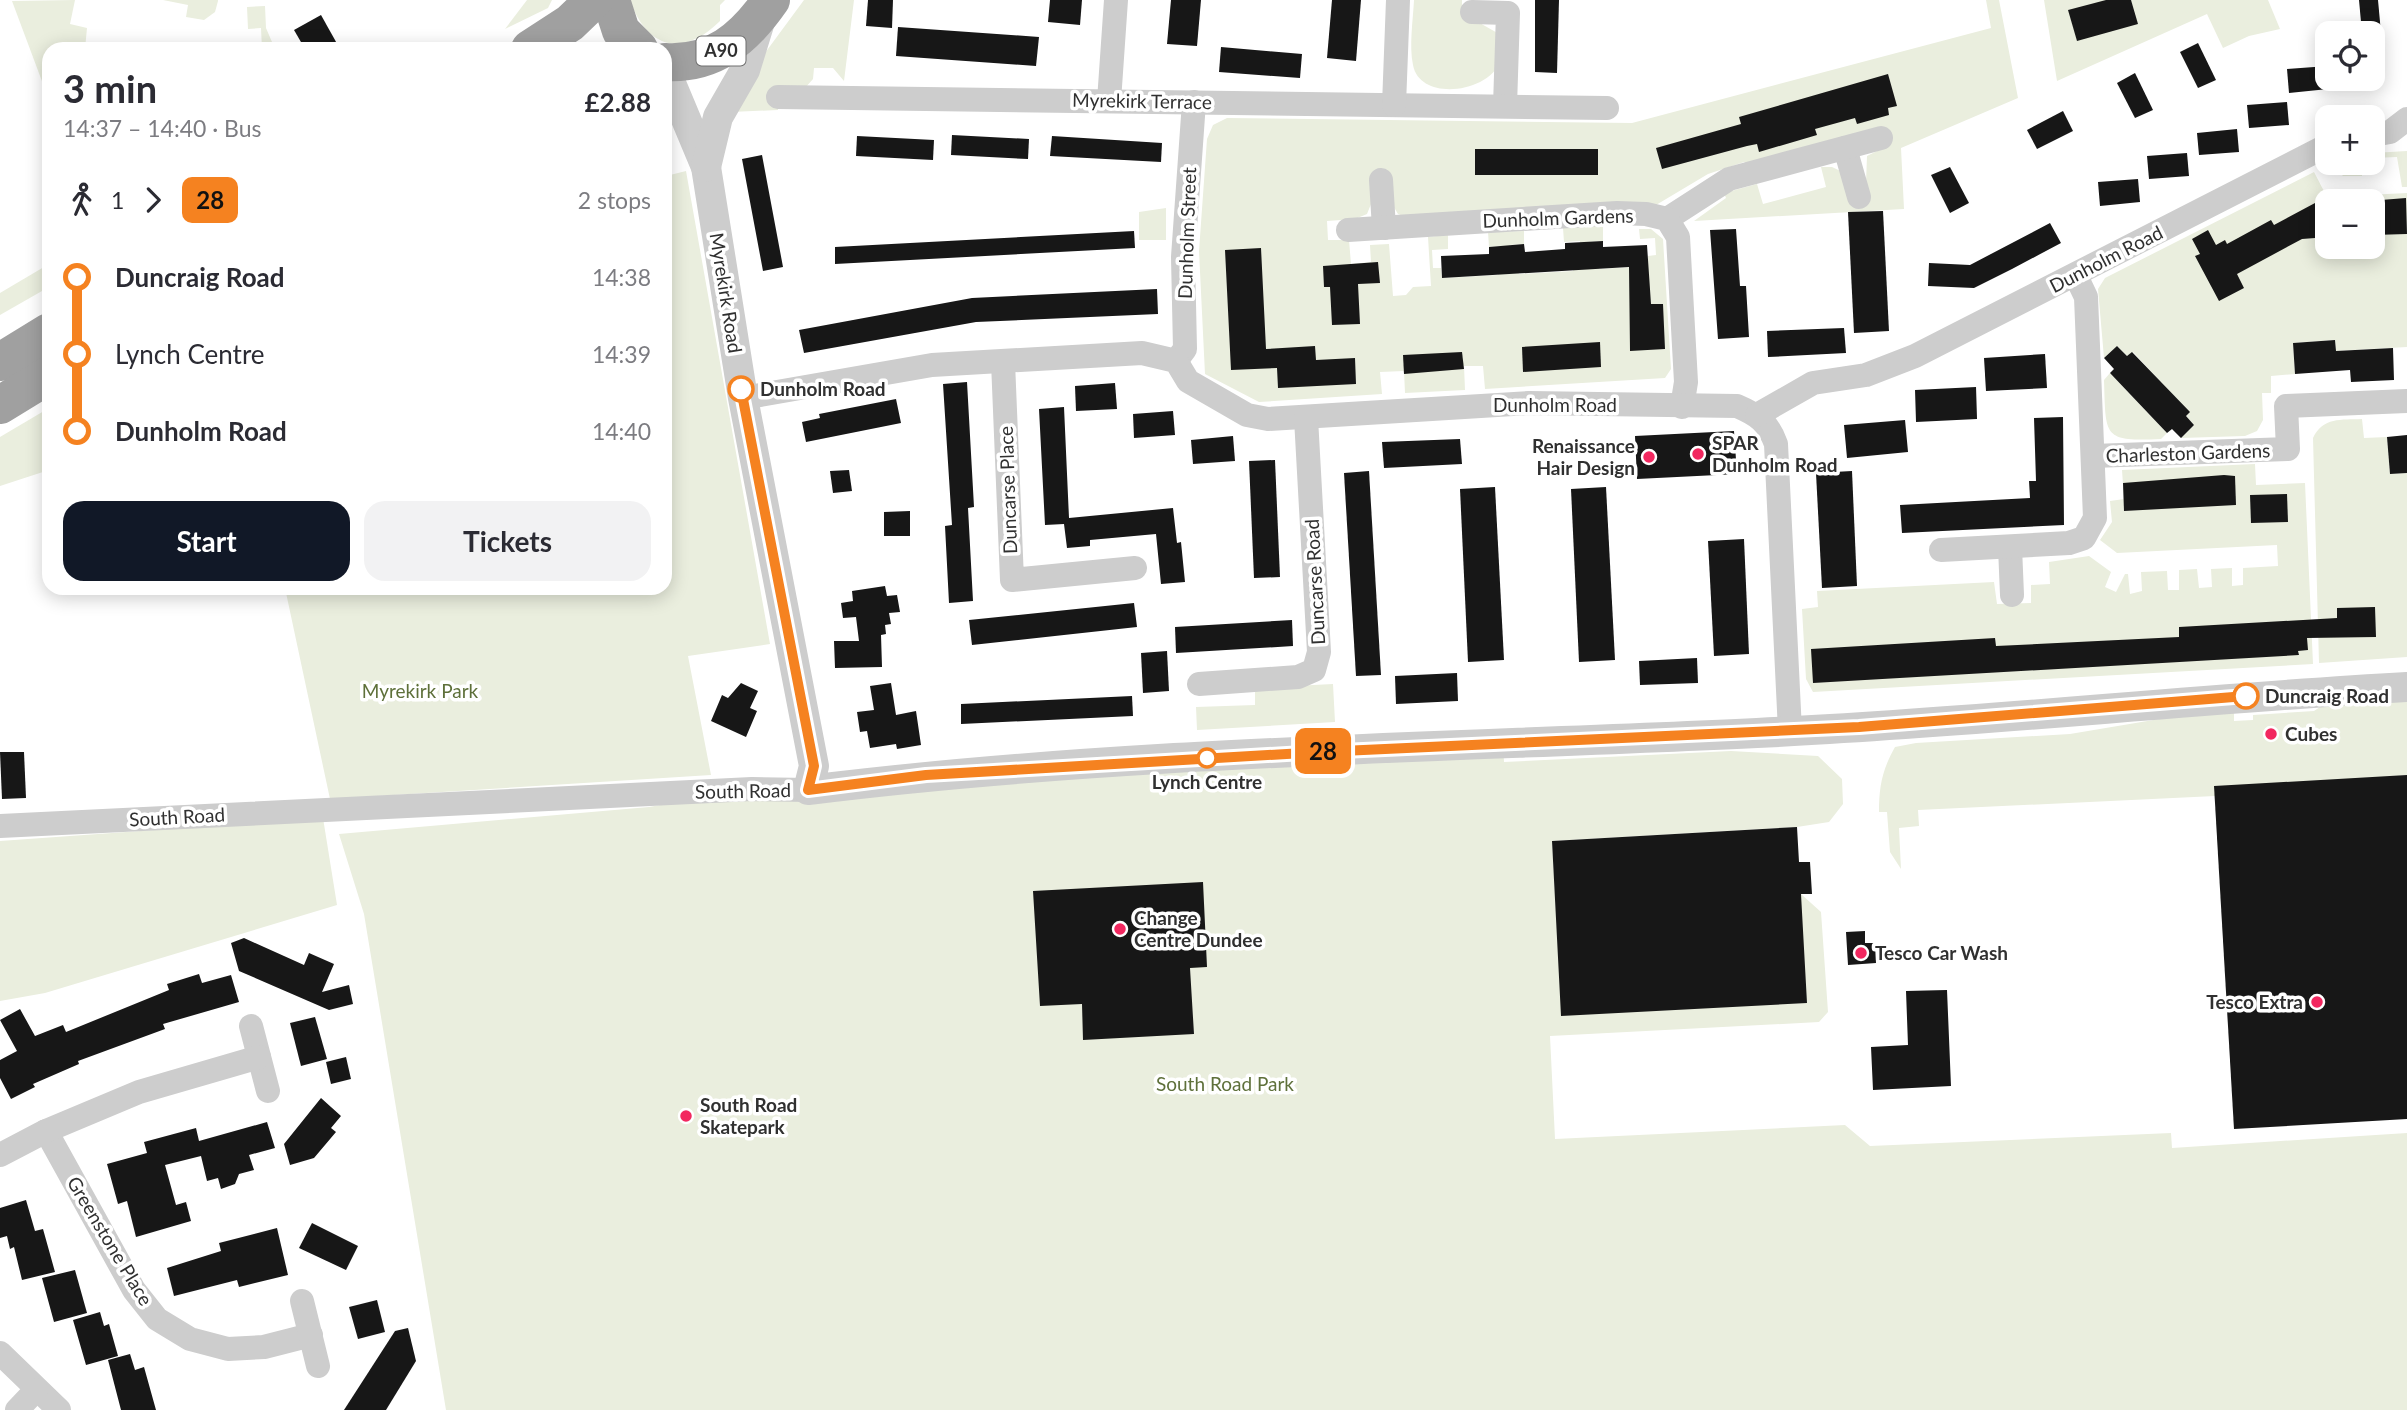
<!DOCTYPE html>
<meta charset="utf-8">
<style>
:root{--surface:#fff;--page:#f2f2f3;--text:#2b2b33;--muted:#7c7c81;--accent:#111827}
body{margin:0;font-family:Lato,sans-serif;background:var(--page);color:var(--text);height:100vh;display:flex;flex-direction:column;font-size:26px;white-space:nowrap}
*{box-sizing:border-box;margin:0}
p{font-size:23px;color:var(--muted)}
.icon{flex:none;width:38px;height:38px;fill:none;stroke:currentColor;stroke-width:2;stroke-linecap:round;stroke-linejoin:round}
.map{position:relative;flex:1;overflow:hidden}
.panel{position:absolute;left:42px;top:42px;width:630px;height:553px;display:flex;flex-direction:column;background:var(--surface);border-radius:21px;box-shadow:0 4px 18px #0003}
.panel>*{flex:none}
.badge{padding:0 14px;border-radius:10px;font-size:24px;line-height:46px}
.buttons{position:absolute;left:2315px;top:21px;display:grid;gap:14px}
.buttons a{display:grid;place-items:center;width:70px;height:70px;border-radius:14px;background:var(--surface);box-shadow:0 4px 18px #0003;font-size:35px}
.map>.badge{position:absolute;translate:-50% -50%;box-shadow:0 0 0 4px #fff}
.legs{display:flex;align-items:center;gap:10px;height:77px;padding:0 21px;font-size:23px}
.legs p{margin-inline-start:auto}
.headline{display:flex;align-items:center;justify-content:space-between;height:119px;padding:0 21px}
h1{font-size:38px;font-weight:700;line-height:52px}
.action{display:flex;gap:14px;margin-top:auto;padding:14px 21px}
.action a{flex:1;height:80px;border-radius:21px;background:var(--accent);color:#fff;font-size:28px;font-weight:700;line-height:80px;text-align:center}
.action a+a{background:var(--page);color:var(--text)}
ul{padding:0 21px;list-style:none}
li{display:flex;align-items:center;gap:24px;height:77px;font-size:26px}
li i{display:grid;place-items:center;width:10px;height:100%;margin:0 9px;background:currentColor}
li i::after{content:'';width:18px;height:18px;margin:-9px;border:5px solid;border-radius:50%;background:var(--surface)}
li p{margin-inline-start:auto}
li:first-child i{background:linear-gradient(#0000 50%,currentColor 0)}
li:last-child i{background:linear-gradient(currentColor 50%,#0000 0)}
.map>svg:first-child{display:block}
.green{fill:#eaeede;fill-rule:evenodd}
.building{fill:#171717}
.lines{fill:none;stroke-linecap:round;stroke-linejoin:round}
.minor{stroke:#cdcdcd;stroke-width:24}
.tertiary{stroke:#cdcdcd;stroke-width:30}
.trunk{stroke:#a0a0a0;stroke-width:38}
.line-1-casing{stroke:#fff;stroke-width:16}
.line-1{stroke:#f58220;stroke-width:10}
.stop-1-dot{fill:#fff;stroke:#f58220;stroke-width:3.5}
.poi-dot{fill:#f2275f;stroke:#fff;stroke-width:2.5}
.labels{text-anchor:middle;stroke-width:7;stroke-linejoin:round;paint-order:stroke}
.shield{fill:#fff;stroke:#6e6e6e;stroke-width:2}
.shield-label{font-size:18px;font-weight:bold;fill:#303030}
.street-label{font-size:19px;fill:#303030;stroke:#fff}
.stop-label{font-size:19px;font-weight:bold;fill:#303030;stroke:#fff;text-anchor:start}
.poi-label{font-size:19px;font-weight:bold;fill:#303030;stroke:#fff;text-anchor:start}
.park-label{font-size:19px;fill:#5e703a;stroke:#fff}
</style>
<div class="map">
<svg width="2407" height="1410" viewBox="0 0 2407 1410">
<rect width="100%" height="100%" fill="#fff"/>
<g class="green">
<path d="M75,0L70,24L87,28L85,49H49V100L12,1Z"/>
<path d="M163,0H218V1L215,12L204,20L186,17L188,5Z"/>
<path d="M527,0H552L548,8L505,29Z"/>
<path d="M630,0H725L720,5V21C683,58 647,49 630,0Z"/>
<path d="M804,0H854L844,81L833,68H814L813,79L805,88L779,89L778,110L731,112L742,84Z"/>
<path d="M1414,0H1462V13L1501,35C1501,43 1503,55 1500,62C1488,93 1420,102 1413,65C1409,46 1413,20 1414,0Z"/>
<path d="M1986,0H1999L2018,98L1901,148L1904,209L1694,221L1726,198L1724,193L1757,184L1763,204L1826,187L1821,167H1832L1866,183L1867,156L1883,148L1750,166L1744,162L1708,174L1656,205L1409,218L1398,214L1392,204H1371L1367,214L1355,219L1327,221L1328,240H1349L1351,264L1371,262L1370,245L1389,244L1393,296L1406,295L1413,287L1431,286L1428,237L1448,235V249L1432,250L1433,268H1441L1442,278L1498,275L1503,246L1489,247L1488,232L1524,231V244L1510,245L1519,274L1573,271V261L1581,260L1580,241L1564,242L1563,228L1603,225V241L1587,242L1598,259L1599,269L1648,266V256L1656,255L1655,238L1640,239L1639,229H1651L1663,239L1671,369L1665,378L1485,389L1483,366H1464L1465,390L1405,393L1404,371L1380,372L1382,394L1259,402L1205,374L1199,251L1207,139L1213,125L1227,118L1632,123L1991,28Z"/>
<path d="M2044,0H2268L2280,29L2249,36L2223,48L2207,14L2057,81Z"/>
<path d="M265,6L266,28L275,49H262L261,28L248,29L247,7Z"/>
<path d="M2407,151V187H2402L2397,157L2373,158V153Z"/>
<path d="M2331,163H2361L2362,176H2343Z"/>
<path d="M665,166L666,176L686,171L770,644L688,656L711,775L330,799L285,588H665Z"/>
<path d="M2314,172L2327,197L2407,193V347L2336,351L2335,340L2293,343L2295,374L2271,376V393H2262L2263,420L2257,431L2245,436L2181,438L2194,425L2186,416L2189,412L2133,352L2127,356L2117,346L2104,358L2098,289L2105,278ZM2328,201H2373V247H2328Z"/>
<path d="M1166,208V240H1139V212Z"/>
<path d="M49,264V287L0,315V293Z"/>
<path d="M2110,373L2167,433L2161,439C2102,442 2106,436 2104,380Z"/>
<path d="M49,408V470L0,486V437Z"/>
<path d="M2362,419L2364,438L2387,437L2390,474L2407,473V657L2319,663L2313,438C2323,417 2341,420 2362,419Z"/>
<path d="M2255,464L2256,485L2305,483L2313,664L1813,692L1806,679L1802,609L1818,607L1817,591L1994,582L1997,604L2031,603V585L2050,584L2049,562L2089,556L2111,572L2105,587L2116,592L2125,574H2128L2130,594L2142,591L2141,572L2167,571L2168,590H2179V570L2197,569L2199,588L2212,587L2211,569L2232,568V586L2243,585V568L2278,566L2277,545L2117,553L2100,540L2112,522L2110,501L2124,499L2122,470Z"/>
<path d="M1333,684L1335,722L1197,730L1196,707L1255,705V688Z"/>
<path d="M2407,700V775L2215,796L1918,810L1919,826L1899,828L1901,869L1890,852L1887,812H1879C1879,787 1882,770 1895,747L1916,743L2070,734L2213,710L2234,708V721L2253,720V715L2314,711L2326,703Z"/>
<path d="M1503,743L1504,762L1731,751L1818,756L1842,779L1843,804L1829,822L1797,827L1552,841L1562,1016L1801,894L1821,912L1828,1012L1819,1022L1550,1036L1555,1139L1845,1125L1870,1146L2171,1133L2172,1148L2407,1133V1410H446L364,914L339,834L649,807L752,789Z"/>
<path d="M323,818L337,905L45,993L0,1001V841Z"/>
</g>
<g class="building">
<path d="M868,0H893L892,28L866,26Z"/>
<path d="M1050,0H1082L1080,25L1048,22Z"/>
<path d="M1171,0H1201L1197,46L1167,44Z"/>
<path d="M1332,0H1361L1356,61L1327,58Z"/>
<path d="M1535,0H1559L1557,73L1535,72Z"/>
<path d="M2106,0H2131L2138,24L2077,41L2068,10Z"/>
<path d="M2359,0H2378L2381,33H2362Z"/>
<path d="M321,15L340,49H305L294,30Z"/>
<path d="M898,27L1039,37L1036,66L896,56Z"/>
<path d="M2198,43L2216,80L2198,88L2180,52Z"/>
<path d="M1221,47L1302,54L1300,78L1219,72Z"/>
<path d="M2328,66V89L2289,93L2287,69Z"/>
<path d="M2135,73L2153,110L2135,118L2117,83Z"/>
<path d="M1888,74L1897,106L1888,108L1889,115L1857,124L1855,118L1815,129L1817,135L1759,152L1757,144L1747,146L1662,169L1656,148L1741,124L1739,117Z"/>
<path d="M2287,102L2289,125L2249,128L2247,105Z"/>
<path d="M2063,111L2073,131L2037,149L2027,130Z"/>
<path d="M2237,129L2239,152L2199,155L2197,133Z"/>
<path d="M952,135L1029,139L1028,159L951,155Z"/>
<path d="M857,136L934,140L933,160L856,156Z"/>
<path d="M1052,136L1162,143L1161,162L1050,156Z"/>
<rect x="1475" y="149" width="123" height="26"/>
<path d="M2187,153L2189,176L2149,179L2147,156Z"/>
<path d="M762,155L783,267L763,271L742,159Z"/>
<path d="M1950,167L1969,203L1950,213L1931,175Z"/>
<path d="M2138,179L2140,202L2100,206L2098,182Z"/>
<path d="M2406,198L2407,234L2373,235V206H2381V200Z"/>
<path d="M2315,203L2316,209L2328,208V237L2302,239L2237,274L2244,288L2219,301L2195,256L2200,254L2192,239L2208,230L2216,245L2225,240L2227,244L2271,220L2274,225Z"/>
<path d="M1883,211L1889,331L1854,333L1848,212Z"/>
<path d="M2050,223L2061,243L2012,269L1974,288L1928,286L1929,263L1970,265Z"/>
<path d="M1736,229L1740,286H1746L1749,337L1718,339L1710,230Z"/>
<path d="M1134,231L1135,248L835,264V247Z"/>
<path d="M1603,241V247L1647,245L1651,304H1663L1665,349L1630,351L1629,267L1442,278L1441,256L1489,254V247L1524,244L1525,252L1565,249V243Z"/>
<path d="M1261,248L1266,349L1315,346L1316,360L1355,358L1356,384L1278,388L1277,368L1231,370L1225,250Z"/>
<path d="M1378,262L1380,283L1358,284L1360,324L1332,325L1330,287H1324L1323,266Z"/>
<path d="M1157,289L1158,314L976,322L804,353L799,330L972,298Z"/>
<path d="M1844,328L1846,353L1768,357L1767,331Z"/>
<path d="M2335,340L2336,351L2393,348L2394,380L2351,382L2350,370L2295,374L2293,343Z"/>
<path d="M1600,342L1601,367L1523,372L1522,347Z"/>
<path d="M2117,346L2127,356L2132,352L2190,412L2186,416L2194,425L2181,438L2172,429L2167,433L2110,373L2114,369L2104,358Z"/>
<path d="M1462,352L1464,369L1404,374L1403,355Z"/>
<path d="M2045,354L2047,388L1986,391L1984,358Z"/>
<path d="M967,382L974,507L968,508L973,601L949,603L945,526L952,525L943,384Z"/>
<path d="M1115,383L1117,409L1076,411L1075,386Z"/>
<path d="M1976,387L1977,419L1916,422L1915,390Z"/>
<path d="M896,399L901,423L806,442L802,422L820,418L819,414Z"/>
<path d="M1064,407L1069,518L1173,508L1177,543L1181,542L1185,582L1161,584L1156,534L1090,540V546L1067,548L1064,524L1045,525L1039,409Z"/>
<path d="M1173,411L1175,435L1134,438L1133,414Z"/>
<path d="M2063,417L2064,525L1902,533L1900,505L2030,498L2029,481H2036L2034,418Z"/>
<path d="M1905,420L1908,452L1847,458L1844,425Z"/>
<path d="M1734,431L1737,474L1637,479L1635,436Z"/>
<path d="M2407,435V473L2390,474L2387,437Z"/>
<path d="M1233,436L1235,461L1193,464L1191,440Z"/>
<path d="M1460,439L1462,464L1384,468L1382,442Z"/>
<path d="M1275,460L1280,577L1254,578L1249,461Z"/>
<path d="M849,470L852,491L833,493L830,471Z"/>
<path d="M1369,471L1381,675L1356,676L1344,473Z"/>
<path d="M1852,471L1857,586L1822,588L1816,473Z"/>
<path d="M2224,475L2235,476L2236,505L2124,511L2123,483Z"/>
<path d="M1495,487L1504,660L1468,662L1460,489Z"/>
<path d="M1606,487L1615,660L1579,662L1571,489Z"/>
<path d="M2287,494L2288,522L2251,523L2250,495Z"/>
<path d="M910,511V536H884V512Z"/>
<path d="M1744,539L1749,654L1714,656L1708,541Z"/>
<path d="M885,586L887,596L897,595L900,612L889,613L891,624L885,625L886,634L881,635L882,667L835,668L834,641H859L856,617L843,618L841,603L853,601L852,591Z"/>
<path d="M1134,603L1137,627L972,645L969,620Z"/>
<path d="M2375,607L2376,637L2307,638L2308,650L2298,651L2299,655L1813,683L1811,649L1995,638L1996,646L2179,637V627L2337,618V608Z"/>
<path d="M1292,620L1293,646L1176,653L1175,627Z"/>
<path d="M1167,651L1169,691L1143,693L1141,653Z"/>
<path d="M1697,658L1698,683L1640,685L1639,661Z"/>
<path d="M1457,673L1458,701L1396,704L1395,676Z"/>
<path d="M741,683L758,691L750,708L757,711L746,737L711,721L722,695L728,698Z"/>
<path d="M891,683L896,715L916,711L921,745L897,749L896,744L870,748L867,731L860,732L857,712L874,710L870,686Z"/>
<path d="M1132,696L1133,716L961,724V704Z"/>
<path d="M0,752H24L26,798L2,799Z"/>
<path d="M2407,775V1119L2234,1129L2214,786Z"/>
<path d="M1797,827L1799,862H1810L1812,894H1801L1807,1003L1561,1016L1552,841Z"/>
<path d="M1203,882L1207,967L1190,968L1194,1034L1083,1040L1082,1004L1040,1006L1033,891Z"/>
<path d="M1865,931V943H1875L1876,963L1848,965L1846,932Z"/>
<path d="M244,938L304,965L309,953L334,964L322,992L349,985L353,1004L329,1010L239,971L231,943Z"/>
<path d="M199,974L202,983L231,975L239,1002L163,1024L165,1029L78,1061L79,1064L33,1084L35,1087L11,1099L0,1078V1060L17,1051L0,1020L20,1009L35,1036L63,1025L66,1032L169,990L167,984Z"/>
<path d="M1947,990L1951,1086L1873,1090L1871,1047L1908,1045L1906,991Z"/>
<path d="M315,1017L327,1059L301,1066L290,1023Z"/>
<path d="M346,1057L351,1079L331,1084L326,1062Z"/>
<path d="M321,1098L341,1116L331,1128L336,1132L314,1158L290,1165L284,1144Z"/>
<path d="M267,1122L275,1148L249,1155L254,1170L239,1174L235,1184L221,1189L218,1178L207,1181L201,1156L165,1165L176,1205L186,1202L191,1221L136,1237L127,1201L118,1204L107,1164L147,1153L144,1142L196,1128L199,1141Z"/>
<path d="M26,1200L35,1231L43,1229L55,1272L22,1280L14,1247L10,1249L7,1236L0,1238V1208Z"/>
<path d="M312,1223L358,1246L346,1270L299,1248Z"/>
<path d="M277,1228L288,1275L239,1287L237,1280L174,1296L167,1268L221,1251L219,1243Z"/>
<path d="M75,1270L87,1313L54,1322L42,1278Z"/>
<path d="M377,1300L385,1332L358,1339L349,1307Z"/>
<path d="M100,1312L104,1326L109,1324L118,1356L86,1365L73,1320Z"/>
<path d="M408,1328L416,1361L386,1410H344L395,1331Z"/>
<path d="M130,1354L135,1370L144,1367L156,1410H121L108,1360Z"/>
</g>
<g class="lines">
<g class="minor">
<path d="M1472,12L1508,13L1505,106"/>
<path d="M778,97L1607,108"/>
<path d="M1109,101L1116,0"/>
<path d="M1394,105L1398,0"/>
<path d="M2373,135L2390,132L2407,119"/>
<path d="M1845,148L1859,197"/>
<path d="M1381,180L1384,228"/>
<path d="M1667,219L1729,179L1881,138"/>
<path d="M1348,230L1617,213L1646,214L1667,219L1678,237L1686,382L1682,407"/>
<path d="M1176,361L1185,349L1183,257L1194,102"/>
<path d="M1003,362L1012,580L1135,568"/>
<path d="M743,398L932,365L1142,353L1176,361L1188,381L1247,415L1268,419L1529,403L1737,406C1758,415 1768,422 1776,444L1790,731"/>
<path d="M1757,415L1813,383L1866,375L1915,356L2328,145"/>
<path d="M2093,456L2288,449L2286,406L2407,401"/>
<path d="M2010,547L2012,595"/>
<path d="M1941,550L2069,543L2084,538L2095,518L2086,297L2076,276"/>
<path d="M1199,684L1298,677L1314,670L1319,652L1306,418"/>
<path d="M0,826L752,789L808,790"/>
<path d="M251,1026L268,1091"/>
<path d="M46,1131L134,1290L157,1319L190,1339L228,1349L264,1347L311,1335"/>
<path d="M0,1155L46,1131L139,1092L259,1057"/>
<path d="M302,1301L318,1366"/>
<path d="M0,1353L59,1410"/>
<path d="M17,1410L36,1390"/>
</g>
<g class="tertiary">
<path d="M665,69L706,167L743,398L814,766L808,790C1122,751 1441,748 1757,733C1974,723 2190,699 2407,687"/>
<path d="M706,167L718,117L745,70L762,15"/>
</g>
<g class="trunk">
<path d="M611,0L621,31L639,49"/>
<path d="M530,49L570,23L594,0"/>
<path d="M665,62C713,65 744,39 771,0"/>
<path d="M0,362L49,332"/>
<path d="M0,405L49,375"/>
</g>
</g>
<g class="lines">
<defs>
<path id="line-1" d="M741,389L814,766L808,790L926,775L1320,752L1859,727L2246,696"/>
</defs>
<use href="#line-1" class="line-1-casing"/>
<use href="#line-1" class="line-1"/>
</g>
<g class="stop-1-dot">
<circle cx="741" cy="389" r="12"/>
<circle cx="2246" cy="696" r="12"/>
<circle cx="1207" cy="758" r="9"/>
</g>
<g class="poi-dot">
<circle cx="1698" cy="454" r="7"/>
<circle cx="1649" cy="457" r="7"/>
<circle cx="2271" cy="734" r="7"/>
<circle cx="1120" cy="929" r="7"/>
<circle cx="1861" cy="953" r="7"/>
<circle cx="2317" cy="1002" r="7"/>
<circle cx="686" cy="1116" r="7"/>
</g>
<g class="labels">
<rect class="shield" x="696.5" y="36.5" width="49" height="29" rx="5"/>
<g class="shield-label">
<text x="721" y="57">A90</text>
</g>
<g class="street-label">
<text transform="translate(1142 101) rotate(1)" y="7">Myrekirk Terrace</text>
<text transform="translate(1558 218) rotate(-2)" y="7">Dunholm Gardens</text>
<text transform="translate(1187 233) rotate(-88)" y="7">Dunholm Street</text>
<text transform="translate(2106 259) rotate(-27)" y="7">Dunholm Road</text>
<text transform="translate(726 293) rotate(81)" y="7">Myrekirk Road</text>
<text x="1555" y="412">Dunholm Road</text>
<text transform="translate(2188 453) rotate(-2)" y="7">Charleston Gardens</text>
<text transform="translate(1008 490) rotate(-92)" y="7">Duncarse Place</text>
<text transform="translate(1315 582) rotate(-93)" y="7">Duncarse Road</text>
<text transform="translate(743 791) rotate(-1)" y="7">South Road</text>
<text transform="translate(177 817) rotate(-3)" y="7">South Road</text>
<text transform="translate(110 1241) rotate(59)" y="7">Greenstone Place</text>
</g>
<g class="stop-label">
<text x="760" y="396">Dunholm Road</text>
<text x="2265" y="703">Duncraig Road</text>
<text x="1207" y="789" text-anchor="middle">Lynch Centre</text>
</g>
<g class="poi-label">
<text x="1712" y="450">SPAR<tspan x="1712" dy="22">Dunholm Road</tspan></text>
<text x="1635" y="453" text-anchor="end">Renaissance<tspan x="1635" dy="22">Hair Design</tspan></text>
<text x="2285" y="741">Cubes</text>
<text x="1134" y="925">Change<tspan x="1134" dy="22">Centre Dundee</tspan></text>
<text x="1875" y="960">Tesco Car Wash</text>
<text x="2303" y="1009" text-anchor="end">Tesco Extra</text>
<text x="700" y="1112">South Road<tspan x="700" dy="22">Skatepark</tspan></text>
</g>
<g class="park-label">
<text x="420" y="698">Myrekirk Park</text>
<text x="1225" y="1091">South Road Park</text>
</g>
</g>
</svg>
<div class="buttons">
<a><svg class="icon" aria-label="locate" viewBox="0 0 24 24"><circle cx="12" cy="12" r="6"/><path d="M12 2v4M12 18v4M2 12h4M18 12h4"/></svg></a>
<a>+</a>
<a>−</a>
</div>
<b class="badge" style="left:1323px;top:751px;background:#f58220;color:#111">28</b>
<section class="panel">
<div class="headline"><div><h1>3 min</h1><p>14:37 – 14:40 · Bus</p></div><b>£2.88</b></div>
<div class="legs"><svg class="icon" aria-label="walk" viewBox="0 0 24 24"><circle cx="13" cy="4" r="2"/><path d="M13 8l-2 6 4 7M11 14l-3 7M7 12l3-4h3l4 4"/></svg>1<svg class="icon" aria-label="forward" viewBox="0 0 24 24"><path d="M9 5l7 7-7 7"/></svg><b class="badge" style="background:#f58220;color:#111">28</b><p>2 stops</p></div>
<ul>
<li><i style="color:#f58220"></i><b>Duncraig Road</b><p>14:38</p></li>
<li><i style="color:#f58220"></i><span>Lynch Centre</span><p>14:39</p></li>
<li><i style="color:#f58220"></i><b>Dunholm Road</b><p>14:40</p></li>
</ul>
<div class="action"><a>Start</a><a>Tickets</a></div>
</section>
</div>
